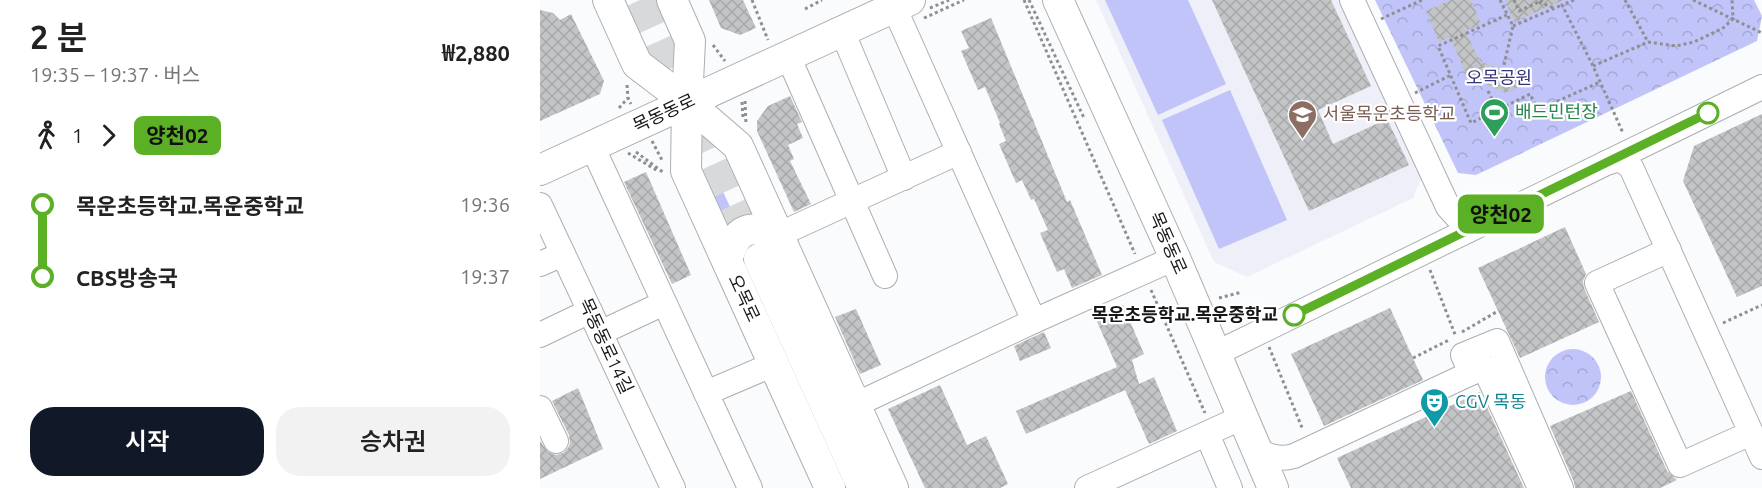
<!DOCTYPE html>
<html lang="ko">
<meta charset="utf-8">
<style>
:root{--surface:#fff;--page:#f2f2f2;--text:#222;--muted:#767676;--accent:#111827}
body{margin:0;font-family:Ubuntu,"Noto Sans KR",sans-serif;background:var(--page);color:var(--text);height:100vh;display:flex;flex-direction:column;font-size:22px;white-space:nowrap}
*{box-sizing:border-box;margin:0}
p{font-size:20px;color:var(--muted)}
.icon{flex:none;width:33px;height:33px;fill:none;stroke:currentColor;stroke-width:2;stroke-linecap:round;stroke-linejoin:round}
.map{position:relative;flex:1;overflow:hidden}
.panel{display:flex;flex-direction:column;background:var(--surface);width:540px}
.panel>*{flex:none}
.badge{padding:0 12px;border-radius:9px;font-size:21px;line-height:39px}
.map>.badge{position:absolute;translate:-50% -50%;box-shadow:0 0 0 3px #fff}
.legs{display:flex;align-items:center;gap:9px;height:66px;padding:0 30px;font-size:20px}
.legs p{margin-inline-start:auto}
.overview{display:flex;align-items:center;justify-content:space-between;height:102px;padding:0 30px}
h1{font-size:33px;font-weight:600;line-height:45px}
.action{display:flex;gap:12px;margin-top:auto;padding:12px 30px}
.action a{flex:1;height:69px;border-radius:24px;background:var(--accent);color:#fff;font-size:24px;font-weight:600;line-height:69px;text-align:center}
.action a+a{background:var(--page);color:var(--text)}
ul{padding:0 30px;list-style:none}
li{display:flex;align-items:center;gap:21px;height:72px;font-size:22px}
li i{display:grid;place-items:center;width:9px;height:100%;margin:0 8px;background:currentColor}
li i::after{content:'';width:15px;height:15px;margin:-8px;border:4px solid;border-radius:50%;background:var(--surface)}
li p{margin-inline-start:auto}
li:first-child i{background:linear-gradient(#0000 50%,currentColor 0)}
li:last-child i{background:linear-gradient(currentColor 50%,#0000 0)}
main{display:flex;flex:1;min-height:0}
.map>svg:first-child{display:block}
.built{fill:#eeeff8}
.green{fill:#c0c4f9}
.park{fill:url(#park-crowns)}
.building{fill:url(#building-cross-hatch)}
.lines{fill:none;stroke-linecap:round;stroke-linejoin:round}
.major-tunnel{stroke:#d8d9db;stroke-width:30;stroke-dasharray:30 15;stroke-linecap:butt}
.minor-casing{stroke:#adaeb0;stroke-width:26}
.major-casing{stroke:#adaeb0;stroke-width:32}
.path{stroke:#8f8f91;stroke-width:3;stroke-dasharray:3 3;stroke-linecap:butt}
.minor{stroke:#fff;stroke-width:24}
.major{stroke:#fff;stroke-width:30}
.line-1-casing{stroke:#fff;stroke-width:14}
.line-1{stroke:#5bb025;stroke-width:9}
.stop-1-dot{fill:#fff;stroke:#5bb025;stroke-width:3}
.labels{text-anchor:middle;stroke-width:4.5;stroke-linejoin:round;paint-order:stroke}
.park-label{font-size:18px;fill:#37337d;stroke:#fff}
.leisure-label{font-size:18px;fill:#27864d;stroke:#fff;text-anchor:start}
.street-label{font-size:18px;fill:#171718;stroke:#fff}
.education-label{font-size:18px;fill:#785e54;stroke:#fff;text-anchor:start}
.stop-label{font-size:18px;font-weight:bold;fill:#171718;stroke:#fff;text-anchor:end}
.culture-label{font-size:18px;fill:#0d838f;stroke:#fff;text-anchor:start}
</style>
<main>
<section class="panel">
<div class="overview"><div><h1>2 분</h1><p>19:35 – 19:37 · 버스</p></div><b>₩2,880</b></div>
<div class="legs"><svg class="icon" aria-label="walk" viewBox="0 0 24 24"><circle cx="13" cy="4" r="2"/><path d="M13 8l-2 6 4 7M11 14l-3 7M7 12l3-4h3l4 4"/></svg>1<svg class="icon" aria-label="forward" viewBox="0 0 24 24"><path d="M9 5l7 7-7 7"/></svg><b class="badge" style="background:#5bb025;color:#111">양천02</b></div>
<ul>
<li><i style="color:#5bb025"></i><b>목운초등학교.목운중학교</b><p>19:36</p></li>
<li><i style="color:#5bb025"></i><b>CBS방송국</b><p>19:37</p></li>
</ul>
<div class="action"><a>시작</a><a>승차권</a></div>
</section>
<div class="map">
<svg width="1222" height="488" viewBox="0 0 1222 488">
<defs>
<pattern id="park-crowns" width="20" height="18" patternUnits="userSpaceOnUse" patternTransform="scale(1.5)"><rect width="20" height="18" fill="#c0c4f9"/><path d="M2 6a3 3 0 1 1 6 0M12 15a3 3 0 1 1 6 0" fill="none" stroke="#a4a8d5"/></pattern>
<pattern id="building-cross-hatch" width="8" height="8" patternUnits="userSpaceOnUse" patternTransform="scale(1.5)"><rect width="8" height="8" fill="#c3c4c6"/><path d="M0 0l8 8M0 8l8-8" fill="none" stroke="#a7a8a9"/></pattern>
</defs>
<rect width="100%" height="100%" fill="#fafbfd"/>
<path class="built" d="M556,0H801L882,177L873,198L707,277L674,262Z"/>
<g class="green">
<path d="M565,0H648L686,84L618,115Z"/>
<path d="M690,90L747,220L679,249L622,120Z"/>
<path d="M174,172L197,222L182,231L154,181Z"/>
</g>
<g class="park">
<path d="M835,0H1214L1222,16L1217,41L936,175L918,173Z"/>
<circle cx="1033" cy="377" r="28"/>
</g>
<g class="building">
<path d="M169,0H203L216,28L200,35L181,28Z"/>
<path d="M672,0H791L831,86L778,110L793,144L847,119L869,165L769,211Z"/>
<path d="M910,0H931L941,24L925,31L940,61L969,73L983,66L990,82L965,93L926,74L910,37L899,42L886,11Z"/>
<path d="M965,0H1023L974,22Z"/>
<path d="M0,10L13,13L20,20L31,14L64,81L60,94L0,121Z"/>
<path d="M451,18L527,202L530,200L562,275L532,288L524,269L517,272L500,233L508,230L494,199L491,200L482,180L476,183L459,144L466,141L459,124L460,123L445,87L438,90L421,51L429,48L421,31Z"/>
<path d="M250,96L262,122L257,124L263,138L248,145L254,159L250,161L271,204L254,212L217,131V121L228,106Z"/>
<path d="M1222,114V286L1197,297L1143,181L1154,146Z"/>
<path d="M106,172L151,275L132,284L84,182Z"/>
<path d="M1025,227L1046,274L1043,281L1044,288L1059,322L980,358L938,268Z"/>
<path d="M583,305L604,354L592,360L599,384L614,377L637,431L609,444L585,390L486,434L476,411L577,367L555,317Z"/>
<path d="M850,308L883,380L784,426L751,354Z"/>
<path d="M316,309L341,365L320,374L295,317Z"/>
<path d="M504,332L511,348L480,361L474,346Z"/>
<path d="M400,385L427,445L446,436L468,484L460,488H385L348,409Z"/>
<path d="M38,388L63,449L0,479V441L8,452L16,455L23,453L28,448L30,443L29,435L12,401Z"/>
<path d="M1091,391L1127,471L1137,480L1120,488H1035L1034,482L1010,426Z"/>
<path d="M940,392L984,488H811L797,458Z"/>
</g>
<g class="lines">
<path class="major-tunnel" d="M100,0L219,259"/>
<defs>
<g id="minor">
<path d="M812,0L908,207L929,230"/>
<path d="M354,7L494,321"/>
<path d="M302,31L364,178"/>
<path d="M248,56L345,276"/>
<path d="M52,146L210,488"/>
<path d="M1066,163L1080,159L1091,167L1222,457"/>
<path d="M0,205L133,488"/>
<path d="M238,235L419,152"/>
<path d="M1129,250L1057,283L1140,465L1211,433"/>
<path d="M0,264L23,254"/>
<path d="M60,333L124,303"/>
<path d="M0,335L50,311"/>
<path d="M677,353L1222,87"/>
<path d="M931,373L923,355L957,341L1021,488"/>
<path d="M166,393L234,364"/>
<path d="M315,405L494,321L635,258"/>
<path d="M0,408L16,441"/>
<path d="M667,434L690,488"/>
<path d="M717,450C730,457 740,460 754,456L944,367L1000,488"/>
<path d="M547,488L703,417"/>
</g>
<g id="major">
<path d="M68,0L97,64L147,102L198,146L353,488"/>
<path d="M132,0L150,41L147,102L146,171L290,488"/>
<path d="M518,0L635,258L733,488"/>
<path d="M0,170L370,0"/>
<path d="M219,259L323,488"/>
<path d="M187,261C196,224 216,221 243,245"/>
</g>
</defs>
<use href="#minor" class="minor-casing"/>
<use href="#major" class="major-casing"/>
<g class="path">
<path d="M212,0L228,40"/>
<path d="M484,0L595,254"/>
<path d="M489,0L544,118"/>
<path d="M960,0L973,26L964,65"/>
<path d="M974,0L979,11L1003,0"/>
<path d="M1034,0L1022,5L1053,66L1083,133"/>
<path d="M1085,0L1108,42"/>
<path d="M1153,0L1222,33"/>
<path d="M999,2L1014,8"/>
<path d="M390,8L409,0"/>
<path d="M265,9L282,0"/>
<path d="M967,15L898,46L931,123L990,94L998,110L1060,82"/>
<path d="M384,18L424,0"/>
<path d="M841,19L882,0"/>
<path d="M973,26L1022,5"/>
<path d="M173,45L185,61"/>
<path d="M1053,66L1108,42L1136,46L1154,42L1183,28L1193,19L1192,0"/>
<path d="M87,85L88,98L91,104"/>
<path d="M948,91L957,110"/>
<path d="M875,93L911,75"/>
<path d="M205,101L206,124"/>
<path d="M202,102L203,119"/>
<path d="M79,108L88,98"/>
<path d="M112,141L123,162"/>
<path d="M96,152L124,173"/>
<path d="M88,153L118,171"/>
<path d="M890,270L916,337"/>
<path d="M611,290L665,413"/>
<path d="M679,298L702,292"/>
<path d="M1183,323L1222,305"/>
<path d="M922,332L958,311"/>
<path d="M729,347L763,430"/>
<path d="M873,358L909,340"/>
</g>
<use href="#minor" class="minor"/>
<use href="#major" class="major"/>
</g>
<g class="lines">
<defs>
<path id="line-1" d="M754,315L1168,113"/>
</defs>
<use href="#line-1" class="line-1-casing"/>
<use href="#line-1" class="line-1"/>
</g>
<defs>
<symbol id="stadium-pin" viewBox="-11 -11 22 30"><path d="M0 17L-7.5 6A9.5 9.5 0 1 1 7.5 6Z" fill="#2e9e5b" stroke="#fff"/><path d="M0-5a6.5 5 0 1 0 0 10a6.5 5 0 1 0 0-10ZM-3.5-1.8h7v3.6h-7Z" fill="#fff"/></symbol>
<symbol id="school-pin" viewBox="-11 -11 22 30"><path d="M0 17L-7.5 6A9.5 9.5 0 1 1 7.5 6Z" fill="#8d6e63" stroke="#fff"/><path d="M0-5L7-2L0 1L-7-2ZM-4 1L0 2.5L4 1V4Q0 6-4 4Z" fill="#fff"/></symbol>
<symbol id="theatre-pin" viewBox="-11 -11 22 30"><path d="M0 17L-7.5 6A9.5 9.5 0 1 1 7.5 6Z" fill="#0f9aa8" stroke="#fff"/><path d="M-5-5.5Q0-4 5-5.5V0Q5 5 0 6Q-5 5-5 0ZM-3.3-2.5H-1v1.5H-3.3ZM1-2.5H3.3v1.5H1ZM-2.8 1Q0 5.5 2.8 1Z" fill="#fff"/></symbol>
</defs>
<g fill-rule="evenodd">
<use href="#stadium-pin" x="938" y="96" width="33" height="45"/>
<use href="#school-pin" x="746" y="98" width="33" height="45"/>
<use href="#theatre-pin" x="878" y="386" width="33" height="45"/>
</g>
<g class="stop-1-dot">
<circle cx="1168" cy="113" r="10"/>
<circle cx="754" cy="315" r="10"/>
</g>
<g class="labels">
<g class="park-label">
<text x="959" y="84">오목공원</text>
</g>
<g class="leisure-label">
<text x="975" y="118">배드민턴장</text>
</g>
<g class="street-label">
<text transform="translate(124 113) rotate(-25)" y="6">목동동로</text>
<text transform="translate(628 243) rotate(66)" y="6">목동동로</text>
<text transform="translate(204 298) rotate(65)" y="6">오목로</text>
<text transform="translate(66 346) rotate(65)" y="6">목동동로14길</text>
</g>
<g class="education-label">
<text x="783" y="120">서울목운초등학교</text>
</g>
<g class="stop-label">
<text x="738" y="321">목운초등학교.목운중학교</text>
</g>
<g class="culture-label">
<text x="915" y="408">CGV 목동</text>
</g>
</g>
</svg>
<b class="badge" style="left:961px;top:214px;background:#5bb025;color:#111">양천02</b>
</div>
</main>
